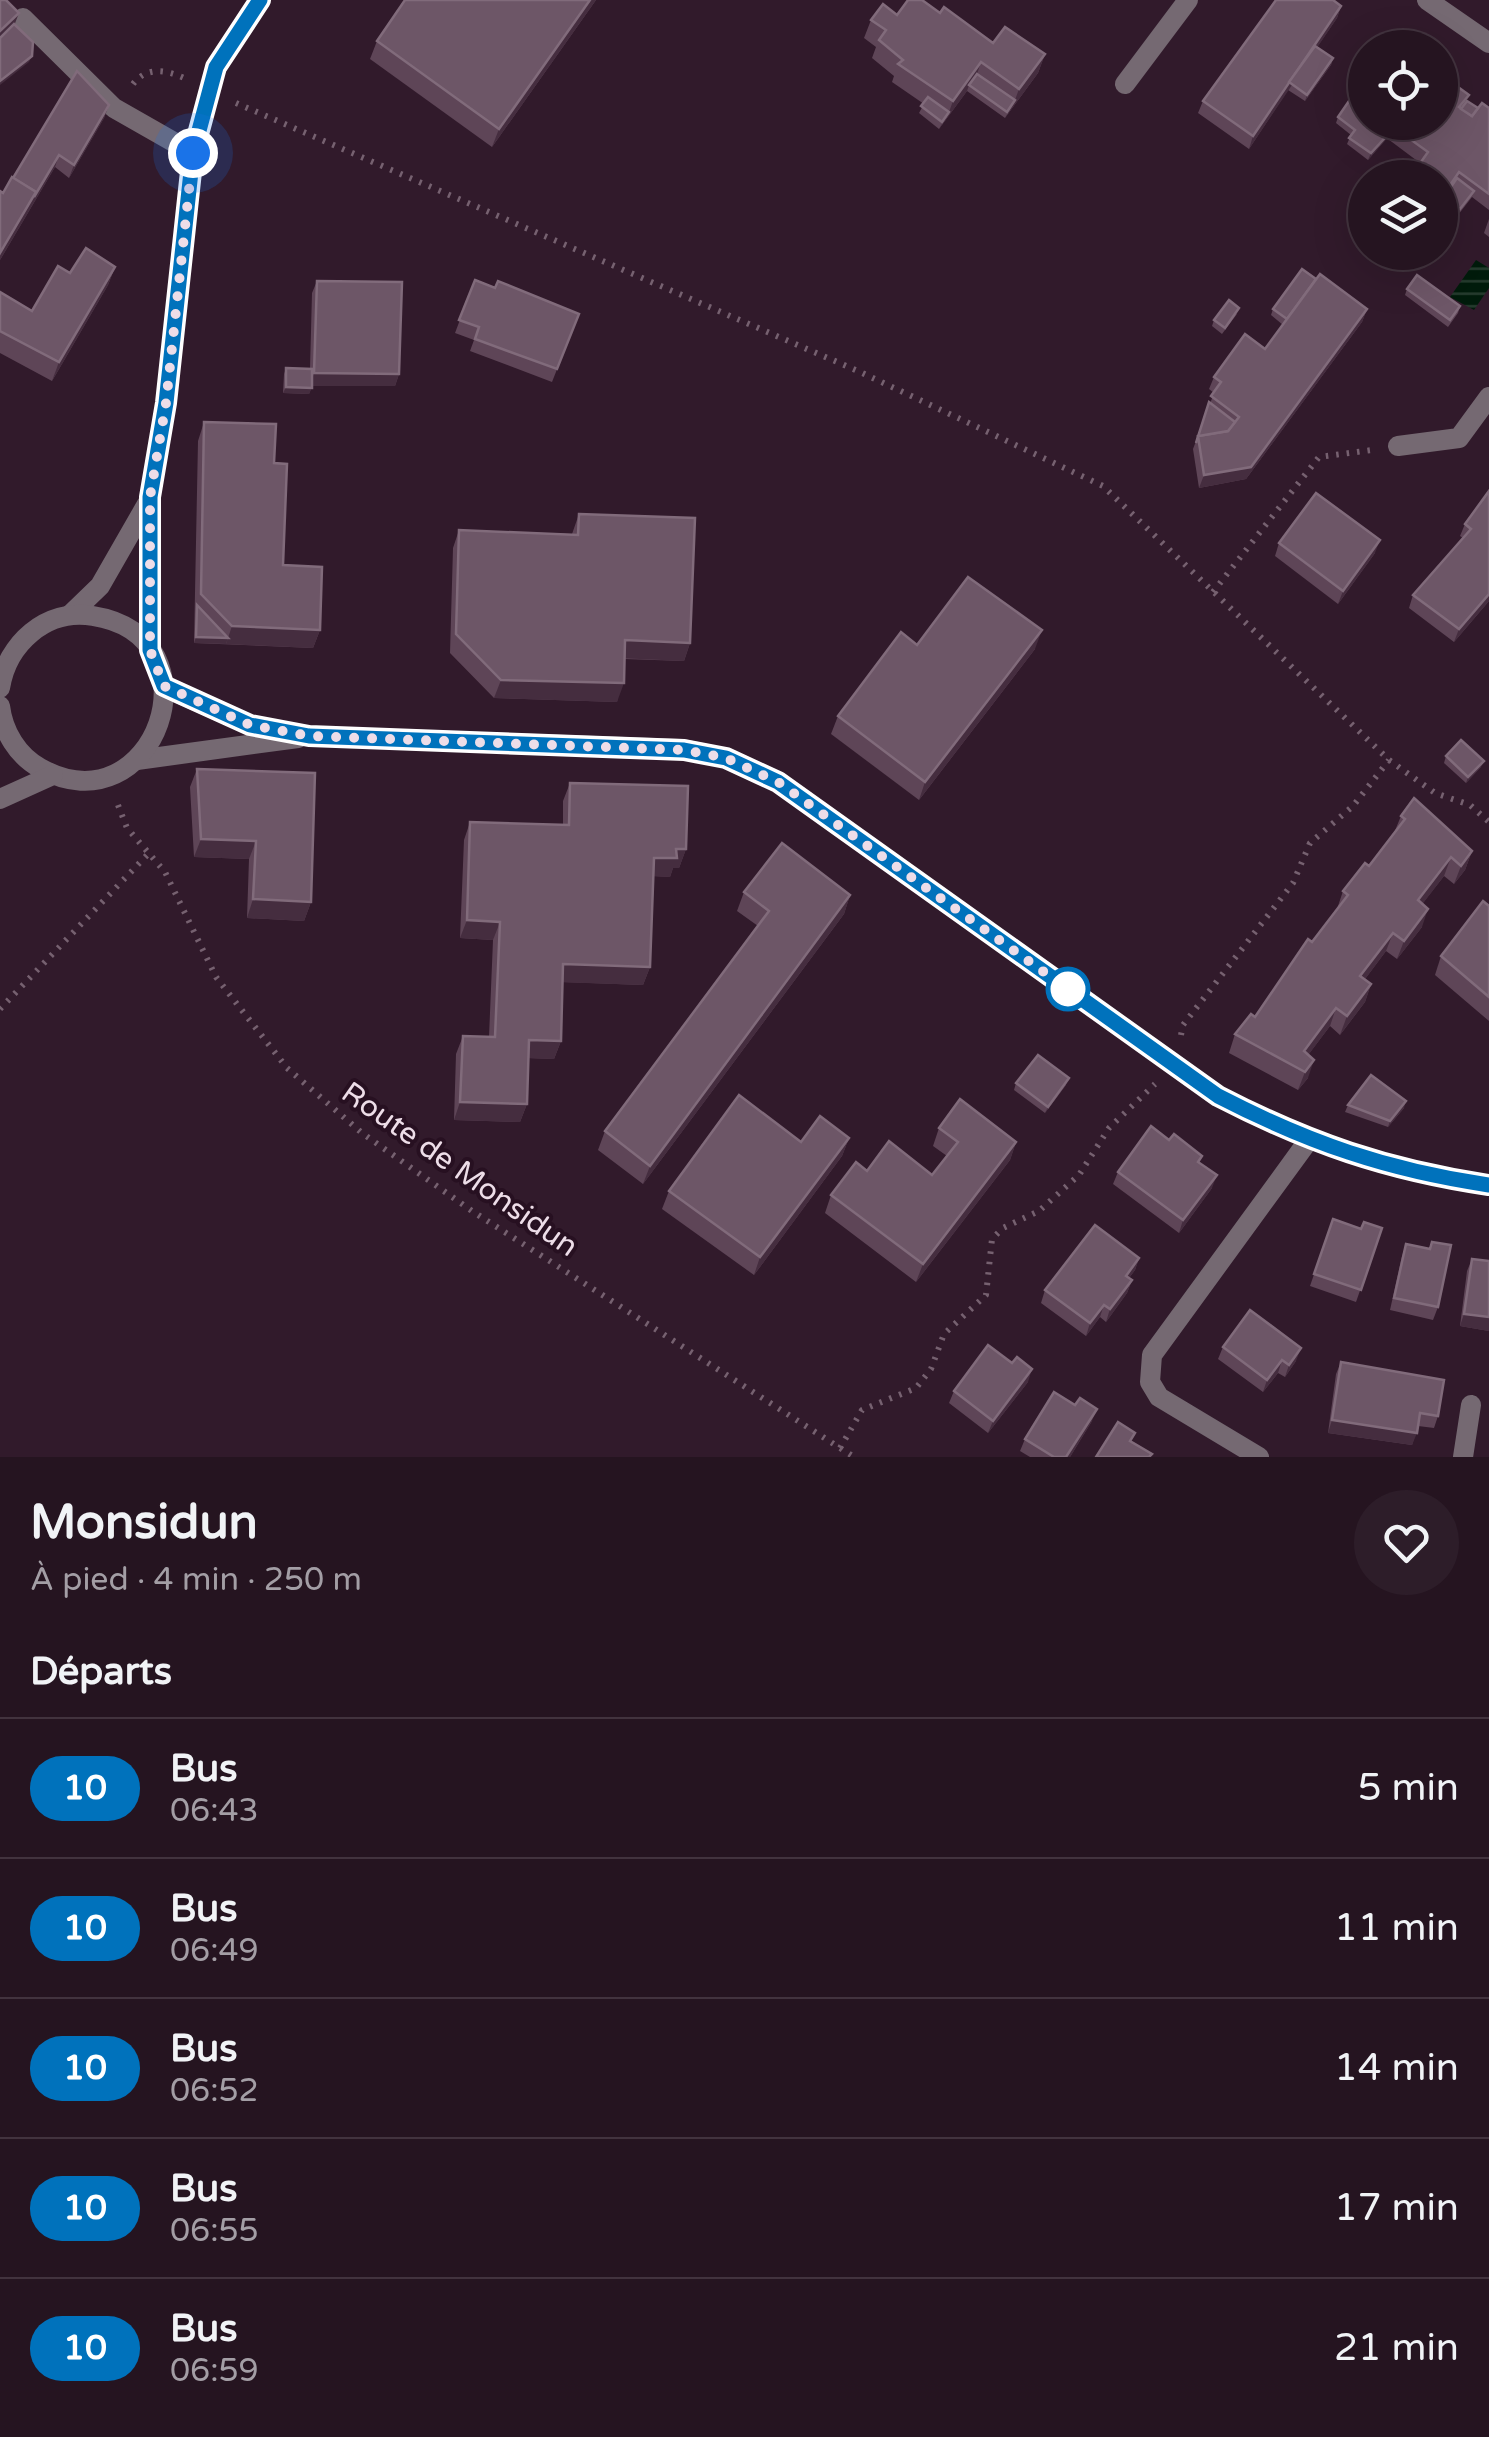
<!DOCTYPE html>
<html lang="fr">
<meta charset="utf-8">
<style>
:root{--surface:#251420;--page:#2d1d29;--text:#f1f3f6;--muted:#a39ea5;--line:#42333e}
body{margin:0;font-family:"Varela Round",sans-serif;background:var(--page);color:var(--text);height:100vh;display:flex;flex-direction:column;font-size:38px;white-space:nowrap}
*{box-sizing:border-box;margin:0}
p{font-size:32px;color:var(--muted)}
.icon{flex:none;width:55px;height:55px;fill:none;stroke:currentColor;stroke-width:2;stroke-linecap:round;stroke-linejoin:round}
.map{position:relative;height:1457px;overflow:hidden}
.details{display:flex;flex-direction:column;background:var(--surface);flex:1}
.details>*{flex:none}
.badge{padding:0 20px;border-radius:32px;font-size:35px;line-height:65px}
.tools{position:absolute;left:1348px;top:30px;display:grid;gap:20px}
.tools a{display:grid;place-items:center;width:110px;height:110px;border-radius:50%;background:var(--surface);box-shadow:0 10px 40px #0002,0 0 0 2px var(--line);font-size:50px}
.you{position:absolute;width:50px;height:50px;margin:-25px;border:8px solid #fff;border-radius:50%;background:#1a73e8;box-shadow:0 0 0 15px #1a73e833}
.map>.badge{position:absolute;translate:-50% -50%;box-shadow:0 0 0 5px #fff}
h2{padding:0 30px;font-size:38px;line-height:90px}
.round{display:grid;place-items:center;flex:none;width:105px;height:105px;border-radius:52px;background:var(--page)}
.overview{display:flex;align-items:center;justify-content:space-between;height:170px;padding:0 30px}
h1{font-size:48px;font-weight:700;line-height:75px}
ul{padding:0;list-style:none}
li{display:flex;align-items:center;gap:30px;height:140px;padding:0 30px;border-top:2px solid var(--line)}
li div{flex:1}
li b{display:block;font-size:38px}
li em{font-style:normal}
li .badge{min-width:110px;font-weight:700;text-align:center}
.map>svg:first-child{display:block}
.water{fill:url(#water-rules)}
.lines{fill:none;stroke-linecap:round;stroke-linejoin:round}
.path{stroke:#766170;stroke-width:6;stroke-dasharray:2.5 8;stroke-linecap:butt}
.service{stroke:#756972;stroke-width:20}
.minor{stroke:#756972;stroke-width:20}
.tertiary{stroke:#756972;stroke-width:20}
.wall{fill:#5e4557}
.shaded-wall{fill:#452d3f}
.building{fill:#6d5667;stroke:#816b7b;stroke-width:2.5}
.line-casing{stroke:#fff;stroke-width:22}
.line{stroke:#0072bc;stroke-width:15}
.walk{stroke:#eddde8;stroke-width:10;stroke-dasharray:0 18}
.stop-dot{fill:#fff;stroke:#0072bc;stroke-width:5}
.labels{text-anchor:middle;stroke-width:8;stroke-linejoin:round;paint-order:stroke}
.street-label{font-size:30px;fill:#eddde8;stroke:#271021}
</style>
<div class="map">
<svg width="1489" height="1457" viewBox="0 0 1489 1457">
<defs>
<pattern id="water-rules" width="6" height="5" patternUnits="userSpaceOnUse" patternTransform="scale(2.5)"><rect width="6" height="5" fill="#001b0b"/><path d="M0 2.5h6" fill="none" stroke="#263c2f"/></pattern>
</defs>
<rect width="100%" height="100%" fill="#311a2b"/>
<path class="water" d="M1476,260L1489,268V288L1474,310L1450,297Z"/>
<g class="lines">
<g class="path">
<path d="M133,84C147,66 166,70 184,78"/>
<path d="M236,103L858,371L1103,486L1389,760L1435,793L1470,805L1489,822"/>
<path d="M1213,592L1319,457L1372,450"/>
<path d="M118,805L127,828L165,872L216,977L287,1068L362,1133L472,1211L854,1457"/>
<path d="M0,1009L150,852"/>
<path d="M1181,1035L1183,1025L1293,883L1310,843L1353,806L1389,760"/>
<path d="M840,1448L862,1410L916,1388L931,1369L944,1334L986,1295L992,1239L1003,1228L1039,1211L1079,1175L1109,1128L1155,1084"/>
</g>
<path class="service" d="M1463,1457L1471,1405"/>
<g class="minor">
<path d="M1427,0L1489,43"/>
<path d="M23,18L114,108L193,153"/>
<path d="M1125,84L1188,0"/>
<path d="M1398,446L1459,438L1489,397"/>
<path d="M164,687L250,725L309,736L683,749L726,758L778,782L1218,1096C1309,1143 1387,1171 1489,1185"/>
<path d="M137,760L298,738"/>
<path d="M1259,1457L1159,1397L1150,1382L1152,1355L1308,1141"/>
</g>
<g class="tertiary">
<path d="M70,615L100,586L147,504"/>
<path d="M150,650V497L166,403L193,153L216,67L260,0"/>
<path d="M0,688C7,644 46,608 93,616C223,636 155,832 40,768C18,756 3,732 0,706"/>
<path d="M0,799L53,775"/>
</g>
</g>
<g class="wall">
<path d="M405,0H596L492,147L370,59L377,41Z"/>
<path d="M1341,6L1337,18L1317,47L1333,58L1331,65L1305,101L1288,90L1249,149L1198,113L1203,101Z"/>
<path d="M940,13L993,43L1045,54L1038,73L1005,118L967,91L939,129L919,113L924,104L892,82L894,76L872,58L876,47L864,38L871,20L897,15Z"/>
<path d="M1467,101L1478,108H1489V210L1472,197L1458,215L1442,203L1440,205V178H1412L1420,163L1388,139V137L1368,160L1347,144L1351,135L1336,123L1338,117L1365,109L1394,124Z"/>
<path d="M109,105L104,118L69,178L55,167L0,260L3,193L13,178Z"/>
<path d="M1489,219V237L1484,233Z"/>
<path d="M115,267L108,285L52,381L0,353V292L32,311L70,273Z"/>
<path d="M1316,279L1367,309L1362,322L1246,479L1199,488L1193,449L1214,393L1209,389L1214,377L1265,349L1283,325L1271,315L1273,309Z"/>
<path d="M475,280L495,288L579,314L552,382L470,351L474,340L455,333Z"/>
<path d="M317,281L399,374L395,386H312L309,394L283,393L284,374L286,368L310,369L312,293Z"/>
<path d="M1407,289L1460,306L1458,313L1448,327L1405,295Z"/>
<path d="M1237,314L1222,334L1212,326L1214,320Z"/>
<path d="M204,422L274,463L283,565L320,630L313,648L194,643L198,441Z"/>
<path d="M1489,491V601L1454,642L1409,608L1413,595L1463,538L1460,536L1465,524Z"/>
<path d="M579,514L690,643L684,661L625,659L617,702L494,698L450,653L453,548L459,530L572,534Z"/>
<path d="M1279,543L1375,553L1338,604L1275,556Z"/>
<path d="M917,645L1035,649L919,800L831,734L838,716Z"/>
<path d="M1446,756L1481,767L1466,783L1444,763Z"/>
<path d="M197,769L311,902L304,921L247,918L249,859L194,857L190,787Z"/>
<path d="M570,783L686,849L679,868H673L670,877L654,876L650,967L643,985L563,982L561,1041L554,1059L529,1058L527,1104L520,1122L454,1120L456,1054L463,1036L489,1037L493,940L460,938L464,840L470,822L563,825V801Z"/>
<path d="M1401,816L1472,851L1465,870L1454,884L1444,876L1422,904V927L1397,959L1386,951L1365,979L1371,984L1365,1002L1340,1035L1330,1026L1308,1055V1078L1298,1090L1229,1053L1235,1034L1255,1017L1337,909L1343,891L1369,866L1394,833Z"/>
<path d="M744,892L850,895L844,914L643,1184L598,1150L605,1131L758,926L737,911Z"/>
<path d="M1489,906V1021L1435,975L1441,956Z"/>
<path d="M1016,1083L1066,1085L1045,1113L1014,1090Z"/>
<path d="M1348,1105L1404,1108L1388,1127L1345,1112Z"/>
<path d="M939,1128L1016,1142L1010,1160L916,1282L825,1213L831,1195L867,1171L932,1175L947,1156L933,1146Z"/>
<path d="M849,1138L842,1156L754,1275L662,1209L669,1191Z"/>
<path d="M1200,1163L1212,1188L1179,1233L1113,1184L1118,1172Z"/>
<path d="M1333,1219L1361,1229L1382,1228L1356,1302L1310,1286Z"/>
<path d="M1406,1244L1438,1307L1433,1320L1390,1310L1402,1256Z"/>
<path d="M1139,1258L1135,1270L1129,1278L1132,1280L1127,1293L1106,1322L1100,1317L1086,1336L1041,1303L1045,1290Z"/>
<path d="M1472,1259L1489,1261V1331L1460,1326L1467,1271Z"/>
<path d="M1223,1347L1296,1361L1285,1377L1278,1373L1263,1392L1218,1359Z"/>
<path d="M1341,1362L1438,1416L1434,1428L1418,1426L1412,1445L1328,1433L1336,1374Z"/>
<path d="M1028,1382L988,1433L949,1403L954,1391Z"/>
<path d="M1092,1421L1070,1457H1030L1020,1451L1025,1439Z"/>
</g>
<g class="shaded-wall">
<path d="M590,0H596L492,147L499,129Z"/>
<path d="M1341,6L1337,18L1249,149L1253,136Z"/>
<path d="M19,13L12,31L0,43V31Z"/>
<path d="M1045,54L1038,73L1005,118L1015,100L1019,89Z"/>
<path d="M32,56L29,62L0,85V81Z"/>
<path d="M1333,58L1331,65L1305,101L1307,95Z"/>
<path d="M981,62L975,80L969,85L967,91L939,129L949,112L953,101Z"/>
<path d="M109,105L104,118L69,178L74,165Z"/>
<path d="M1391,131L1388,137L1368,160L1371,153Z"/>
<path d="M59,155L55,167L0,260V253Z"/>
<path d="M115,267L108,285L52,381L59,362Z"/>
<path d="M1367,309L1362,322L1246,479L1199,488L1204,475Z"/>
<path d="M314,373L399,374L395,386H310Z"/>
<path d="M286,387L312,388L309,394L283,393Z"/>
<path d="M1380,540L1375,553L1338,604L1343,591Z"/>
<path d="M1489,594V601L1454,642L1459,629Z"/>
<path d="M232,626L320,630L313,648L226,644Z"/>
<path d="M1042,630L1035,649L919,800L925,782Z"/>
<path d="M196,637L228,638L226,644L194,643Z"/>
<path d="M625,640L690,643L684,661L618,658Z"/>
<path d="M501,680L624,683L617,702L494,698Z"/>
<path d="M1484,761L1481,767L1466,783L1468,777Z"/>
<path d="M201,839L256,841L249,859L194,857Z"/>
<path d="M676,849H686L679,868H673L670,877L648,876L654,858Z"/>
<path d="M1472,851L1465,870L1454,884L1461,866Z"/>
<path d="M1451,857L1444,876L1411,919L1418,900Z"/>
<path d="M850,895L844,914L643,1184L650,1166Z"/>
<path d="M253,899L311,902L304,921L247,918Z"/>
<path d="M1428,909L1422,927L1397,959L1404,941Z"/>
<path d="M467,920L500,922L493,940L460,938Z"/>
<path d="M1393,933L1386,951L1354,994L1360,976Z"/>
<path d="M563,964L650,967L643,985L556,982Z"/>
<path d="M1371,984L1365,1002L1340,1035L1347,1016Z"/>
<path d="M1336,1008L1330,1026L1297,1070L1304,1051Z"/>
<path d="M529,1040L561,1041L554,1059L523,1058Z"/>
<path d="M1314,1060L1308,1078L1298,1090L1305,1072Z"/>
<path d="M1069,1078L1066,1085L1045,1113L1048,1107Z"/>
<path d="M1406,1101L1404,1108L1388,1127L1390,1121Z"/>
<path d="M460,1102L527,1104L520,1122L454,1120Z"/>
<path d="M849,1138L842,1156L754,1275L760,1257Z"/>
<path d="M1016,1142L1010,1160L916,1282L923,1264Z"/>
<path d="M1217,1175L1212,1188L1179,1233L1183,1220Z"/>
<path d="M1139,1258L1135,1270L1121,1289L1126,1276Z"/>
<path d="M1132,1280L1127,1293L1106,1322L1110,1309Z"/>
<path d="M1104,1305L1100,1317L1086,1336L1090,1323Z"/>
<path d="M1464,1314L1489,1317V1331L1460,1326Z"/>
<path d="M1301,1348L1296,1361L1285,1377L1289,1365Z"/>
<path d="M1282,1360L1278,1373L1263,1392L1267,1380Z"/>
<path d="M1032,1369L1028,1382L988,1433L993,1421Z"/>
<path d="M1097,1409L1092,1421L1070,1457H1066Z"/>
<path d="M1332,1420L1417,1433L1412,1445L1328,1433Z"/>
</g>
<g class="building">
<path d="M0,0H6L19,13L0,31Z"/>
<path d="M405,0H590L499,129L377,41Z"/>
<path d="M908,0H922L940,13L944,7L993,43L1005,27L1045,54L1019,89L981,62L953,101L898,64L903,60L879,40L886,30L871,20L883,4L897,15Z"/>
<path d="M1276,0H1333L1341,6L1253,136L1203,101Z"/>
<path d="M14,24L33,42L32,56L0,81V38Z"/>
<path d="M1315,46L1333,58L1307,95L1289,82Z"/>
<path d="M77,71L109,105L74,165L59,155L34,197L36,192L13,178Z"/>
<path d="M977,74L1015,100L1007,112L969,85Z"/>
<path d="M1440,74L1469,95L1459,107L1472,116L1482,103L1489,108V194L1459,172L1444,194L1440,191V178H1422L1414,172L1428,152L1392,126L1395,122H1440Z"/>
<path d="M928,97L949,112L942,122L921,106Z"/>
<path d="M1351,98L1365,109V122L1394,124L1391,131L1371,153L1349,138L1355,130L1338,117Z"/>
<path d="M1467,101L1478,108L1472,116L1461,109Z"/>
<path d="M12,177L36,192L0,253V191L3,193Z"/>
<path d="M1457,178L1474,191L1460,209L1444,197Z"/>
<path d="M86,248L115,267L59,362L0,331V292L32,311L58,266L70,273Z"/>
<path d="M1302,269L1316,279L1287,319L1273,309Z"/>
<path d="M1320,274L1367,309L1251,467L1204,475L1198,436L1228,431L1239,417L1211,396L1221,382L1214,377L1245,334L1265,349Z"/>
<path d="M1417,275L1460,306L1450,320L1407,289Z"/>
<path d="M475,280L495,288L498,281L579,314L557,369L475,339L479,327L459,320Z"/>
<path d="M317,281L402,282L399,374L314,373Z"/>
<path d="M1229,300L1239,308L1225,328L1214,320Z"/>
<path d="M286,368L312,369V388L286,387Z"/>
<path d="M1209,402L1235,422L1228,431L1198,436L1196,443Z"/>
<path d="M204,422L276,424L274,463L287,464L283,565L322,567L320,630L232,626L201,594Z"/>
<path d="M1489,491V594L1459,629L1413,595L1471,529L1465,524Z"/>
<path d="M1316,493L1380,540L1343,591L1279,543Z"/>
<path d="M579,514L695,518L690,643L625,640L624,683L501,680L456,634L459,530L578,535Z"/>
<path d="M968,577L1042,630L925,782L838,716L901,632L917,645Z"/>
<path d="M197,605L228,638L196,637Z"/>
<path d="M1461,740L1484,761L1468,777L1446,756Z"/>
<path d="M197,769L315,773L311,902L253,899L256,841L201,839Z"/>
<path d="M570,783L688,786L686,849H676L677,858H654L650,967L563,964L561,1041L529,1040L527,1104L460,1102L463,1036L495,1037L500,922L467,920L470,822L569,825Z"/>
<path d="M1414,798L1472,851L1461,866L1451,857L1418,900L1428,909L1404,941L1393,933L1360,976L1371,984L1347,1016L1336,1008L1304,1051L1314,1060L1305,1072L1235,1034L1251,1014L1255,1017L1308,939L1312,942L1348,895L1343,891L1365,863L1369,866L1405,819L1401,816Z"/>
<path d="M782,843L850,895L650,1166L605,1131L769,911L744,892Z"/>
<path d="M1483,901L1489,906V997L1441,956Z"/>
<path d="M1038,1055L1069,1078L1048,1107L1016,1083Z"/>
<path d="M1371,1075L1406,1101L1390,1121L1348,1105Z"/>
<path d="M739,1095L801,1142L820,1116L849,1138L760,1257L669,1191Z"/>
<path d="M960,1099L1016,1142L923,1264L831,1195L856,1162L867,1171L889,1141L932,1175L958,1142L939,1128Z"/>
<path d="M1151,1126L1169,1140L1174,1134L1202,1156L1198,1162L1217,1175L1183,1220L1118,1172Z"/>
<path d="M1333,1219L1361,1229L1364,1222L1382,1228L1361,1290L1314,1274Z"/>
<path d="M1095,1225L1139,1258L1126,1276L1132,1280L1110,1309L1104,1305L1090,1323L1045,1290Z"/>
<path d="M1432,1242L1451,1245L1438,1307L1394,1298L1406,1244L1430,1249Z"/>
<path d="M1472,1259L1489,1261V1317L1464,1314Z"/>
<path d="M1250,1310L1301,1348L1289,1365L1282,1360L1267,1380L1223,1347Z"/>
<path d="M988,1345L1012,1363L1017,1357L1032,1369L993,1421L954,1391Z"/>
<path d="M1341,1362L1444,1380L1438,1416L1420,1413L1417,1433L1332,1420Z"/>
<path d="M1054,1392L1075,1405L1080,1398L1097,1409L1066,1457H1054L1025,1439Z"/>
<path d="M1118,1422L1135,1433L1130,1441L1152,1454L1149,1457H1096Z"/>
</g>
<g class="lines">
<defs>
<path id="line" d="M260,0L216,67L193,153L166,403L150,497V650L164,686L250,725L309,736L684,750L726,758L778,782L1218,1096C1309,1143 1387,1170 1489,1185"/>
</defs>
<use href="#line" class="line-casing"/>
<use href="#line" class="line"/>
<path class="walk" d="M193,153L166,403L150,497V650L164,686L250,725L309,736L684,750L726,758L778,782L1072,992L1068,989"/>
</g>
<circle class="stop-dot" cx="1068" cy="989" r="20"/>
<g class="labels">
<g class="street-label">
<text transform="translate(460 1169) rotate(35)" y="10">Route de Monsidun</text>
</g>
</g>
</svg>
<div class="tools">
<a><svg class="icon" aria-label="locate" viewBox="0 0 24 24"><circle cx="12" cy="12" r="6"/><path d="M12 2v4M12 18v4M2 12h4M18 12h4"/></svg></a>
<a><svg class="icon" aria-label="layers" viewBox="0 0 24 24"><path d="M12 4l9 5-9 5-9-5zM3 14l9 5 9-5"/></svg></a>
</div>
<div class="you" style="left:193px;top:153px"></div>
</div>
<section class="details">
<div class="overview"><div><h1>Monsidun</h1><p>À pied · 4 min · 250 m</p></div><a class="round"><svg class="icon" aria-label="heart" viewBox="0 0 24 24"><path d="M12 20l-8-8c-3-5 5-10 8-4 3-6 11-1 8 4z"/></svg></a></div>
<h2>Départs</h2>
<ul>
<li><span class="badge" style="background:#0072bc;color:#fff">10</span><div><b>Bus</b><p>06:43</p></div><em>5 min</em></li>
<li><span class="badge" style="background:#0072bc;color:#fff">10</span><div><b>Bus</b><p>06:49</p></div><em>11 min</em></li>
<li><span class="badge" style="background:#0072bc;color:#fff">10</span><div><b>Bus</b><p>06:52</p></div><em>14 min</em></li>
<li><span class="badge" style="background:#0072bc;color:#fff">10</span><div><b>Bus</b><p>06:55</p></div><em>17 min</em></li>
<li><span class="badge" style="background:#0072bc;color:#fff">10</span><div><b>Bus</b><p>06:59</p></div><em>21 min</em></li>
</ul>
</section>
